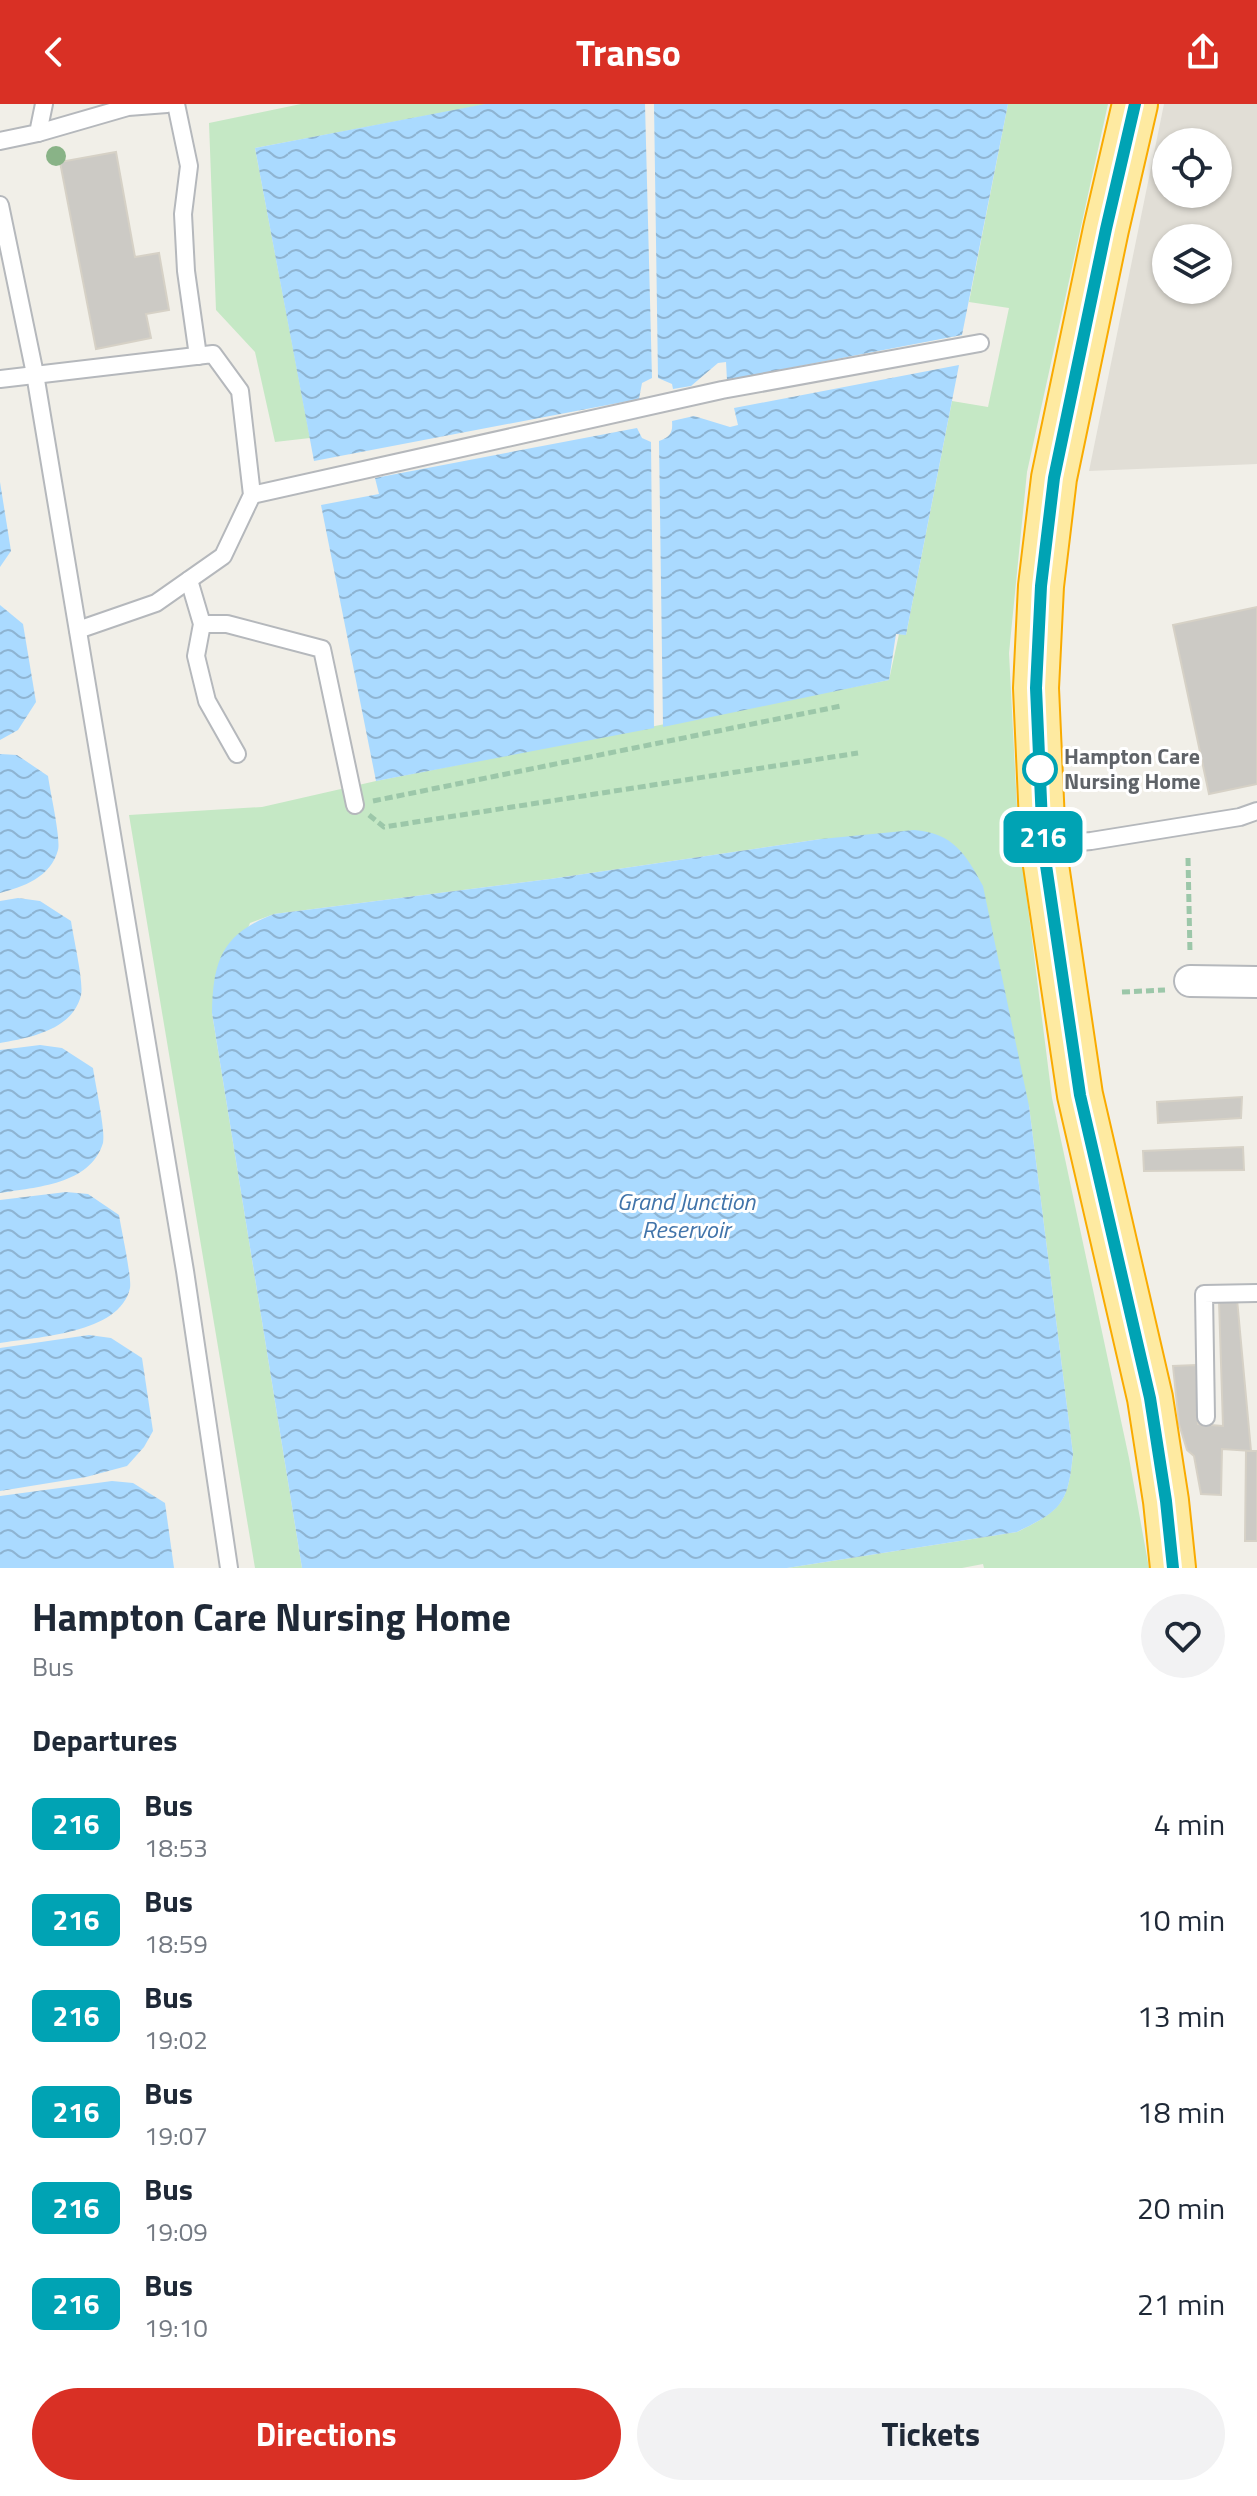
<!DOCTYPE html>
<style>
:root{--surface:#fff;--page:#f2f2f3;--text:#1f2937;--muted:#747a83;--accent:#d93025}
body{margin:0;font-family:"Titillium Web",sans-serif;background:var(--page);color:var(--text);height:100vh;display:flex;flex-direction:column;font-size:30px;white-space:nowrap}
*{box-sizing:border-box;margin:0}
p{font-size:26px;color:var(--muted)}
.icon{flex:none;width:44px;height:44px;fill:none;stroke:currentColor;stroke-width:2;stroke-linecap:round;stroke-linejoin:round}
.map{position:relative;height:1464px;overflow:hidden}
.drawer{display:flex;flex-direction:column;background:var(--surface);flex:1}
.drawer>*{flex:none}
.badge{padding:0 16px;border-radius:12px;font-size:28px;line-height:52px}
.buttons{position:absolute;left:1152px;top:24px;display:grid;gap:16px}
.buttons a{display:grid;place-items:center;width:80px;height:80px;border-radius:50%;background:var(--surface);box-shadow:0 2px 6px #0004;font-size:40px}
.map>.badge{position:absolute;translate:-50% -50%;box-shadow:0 0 0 4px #fff}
h2{padding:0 32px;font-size:30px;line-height:72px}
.round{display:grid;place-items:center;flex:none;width:84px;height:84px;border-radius:42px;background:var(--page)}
.summary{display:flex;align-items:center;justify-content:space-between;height:136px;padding:0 32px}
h1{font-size:38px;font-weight:700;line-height:60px}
.action{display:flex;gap:16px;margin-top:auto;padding:16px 32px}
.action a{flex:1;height:92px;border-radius:48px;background:var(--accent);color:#fff;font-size:32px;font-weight:700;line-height:92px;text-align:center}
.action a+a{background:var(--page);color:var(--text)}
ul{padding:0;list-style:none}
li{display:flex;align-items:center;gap:24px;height:96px;padding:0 32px}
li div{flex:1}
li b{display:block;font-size:30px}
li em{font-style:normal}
li .badge{min-width:88px;font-weight:700;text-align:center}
header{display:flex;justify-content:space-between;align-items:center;height:104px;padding:0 32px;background:var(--accent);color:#fff;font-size:36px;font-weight:700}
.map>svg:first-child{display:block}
.education{fill:#e1ded6;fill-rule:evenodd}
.green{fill:#c5e8c5}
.water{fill:url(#water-waves)}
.building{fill:#cccac5;stroke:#d6d1c6;stroke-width:2}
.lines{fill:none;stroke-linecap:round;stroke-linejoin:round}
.service-casing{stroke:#b5b8bc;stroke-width:20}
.minor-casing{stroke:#b5b8bc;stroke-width:34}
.trunk-casing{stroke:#f9ab00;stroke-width:48}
.path{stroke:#9cc7a9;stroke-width:5;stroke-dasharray:8 4;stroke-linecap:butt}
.service{stroke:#fff;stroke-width:16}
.minor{stroke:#fff;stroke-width:30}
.trunk{stroke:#feeaa1;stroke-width:44}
.tree{fill:#89b387}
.line-casing{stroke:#fff;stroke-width:18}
.line{stroke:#00a3b4;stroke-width:12}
.stop-dot{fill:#fff;stroke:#00a3b4;stroke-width:4}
.labels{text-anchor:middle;stroke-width:6;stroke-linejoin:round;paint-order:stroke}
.stop-label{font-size:22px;font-weight:bold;fill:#5f6368;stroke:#fff;text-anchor:start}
.water-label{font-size:24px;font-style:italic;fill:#4174aa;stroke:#fff}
</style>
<header><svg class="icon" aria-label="back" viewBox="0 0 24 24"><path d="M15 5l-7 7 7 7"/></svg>Transo<svg class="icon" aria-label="share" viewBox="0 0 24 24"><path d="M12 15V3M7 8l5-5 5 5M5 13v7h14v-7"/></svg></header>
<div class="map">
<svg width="1257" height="1464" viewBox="0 0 1257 1464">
<defs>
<pattern id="water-waves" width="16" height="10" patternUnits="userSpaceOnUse" patternTransform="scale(2)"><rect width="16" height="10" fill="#aadaff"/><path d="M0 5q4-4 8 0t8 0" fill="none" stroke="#8eb4d2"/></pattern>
</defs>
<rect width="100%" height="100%" fill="#f1efe8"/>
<path class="education" d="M1164,0H1257V360L1089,367ZM1166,38H1218V90H1166ZM1166,134H1218V186H1166Z"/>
<g class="green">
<path d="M301,0H488L255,44L310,334L275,338L255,248L216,206L209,19Z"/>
<path d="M1008,0H1108L1027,368L1009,549L1018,724L1052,994L1129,1354L1149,1464H984L983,1460L962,1464H787L1017,1428C1062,1406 1068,1399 1073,1350L1029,1002L821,735L550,775L274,810L250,819L212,909L302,1464H255L129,711L262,703L376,677L889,576L899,530L906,531L952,297L988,303L1009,204L969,198Z"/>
</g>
<g class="water">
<path d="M485,0H645L652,274L642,279L639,295L314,357L255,44Z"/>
<path d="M654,0H1008L962,231L727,276L726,258L718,259L691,282L673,285L672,280L658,274Z"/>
<path d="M959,261L906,531L896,530L889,576L663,623L659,337C670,333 673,329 672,317L694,312L730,323L738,321L734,304Z"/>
<path d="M637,324L642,334L651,338L654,624L376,677L321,401L379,390L375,374Z"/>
<path d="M0,378L11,447L0,463Z"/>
<path d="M0,501L23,520L36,598L18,626L0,636Z"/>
<path d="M0,650L17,651L48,672C50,687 61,735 58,746C51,773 23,783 0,789Z"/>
<path d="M914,726C953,729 966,750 983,782L1029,1002L1073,1350C1068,1400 1062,1406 1017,1428L787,1464H302L212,909C213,856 222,830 274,810L550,775L821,735Z"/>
<path d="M18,794L40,797L71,817C73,832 84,879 81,891C73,926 29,934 0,939V797Z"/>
<path d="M40,941L62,944L93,964C95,979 106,1028 103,1039C90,1081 36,1083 0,1089V946Z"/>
<path d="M66,1088L88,1090L119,1111C121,1124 132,1174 130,1184C120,1230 36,1233 0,1239V1096Z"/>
<path d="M89,1231L111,1234L142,1254L153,1327L144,1343L127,1362L86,1373L0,1387V1244Z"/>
<path d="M112,1377L133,1379L165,1399L174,1464H0V1392Z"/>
</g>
<g class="building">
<path d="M116,48L135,153L159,149L169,206L146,210L151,234L96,245L60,58Z"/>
<path d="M1257,503V680L1209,690L1173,521Z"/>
<path d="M1242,993L1241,1014L1158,1019L1157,998Z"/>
<path d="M1243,1043L1244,1066L1144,1067L1143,1047Z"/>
<path d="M1237,1195L1251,1347L1222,1345L1221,1391L1201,1390L1194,1352L1187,1346L1179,1320L1173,1262L1196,1261L1198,1320L1223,1322L1219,1197Z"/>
<path d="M1246,1347H1257V1437H1245Z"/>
</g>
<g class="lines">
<defs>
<g id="service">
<path d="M176,0L189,62L183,110L186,167L198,252"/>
<path d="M38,29L128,3L167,0"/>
<path d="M0,37L38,29L44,0"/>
<path d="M0,101L35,270L185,1167L229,1464"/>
<path d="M0,275L213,250L240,287L252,391L223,452L156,499L78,526"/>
<path d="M252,391L722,286L980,239"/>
<path d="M189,476L202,520L196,552L207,597L237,650"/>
<path d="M202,520H227L322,545L355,701"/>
<path d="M1046,741L1091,737L1240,713L1257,707"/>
<path d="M1206,1313L1204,1190L1257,1189"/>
</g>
<path id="minor" d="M1190,877L1257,878"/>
<path id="trunk" d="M1135,0L1106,125L1054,374L1041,482L1036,584L1043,741L1080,991L1150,1294L1166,1397L1173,1464"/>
</defs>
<use href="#service" class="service-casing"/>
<use href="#minor" class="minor-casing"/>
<use href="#trunk" class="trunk-casing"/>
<g class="path">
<path d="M373,697L841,602"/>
<path d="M369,711L384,723L858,649"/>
<path d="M1188,754L1190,849"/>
<path d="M1122,888L1165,886"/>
</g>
<use href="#service" class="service"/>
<use href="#minor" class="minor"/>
<use href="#trunk" class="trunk"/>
</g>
<circle class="tree" cx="56" cy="52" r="10"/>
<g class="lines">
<defs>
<path id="line" d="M1135,0L1106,125L1054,374L1041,482L1036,584L1043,741L1080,991L1150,1294L1166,1397L1173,1464"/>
</defs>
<use href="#line" class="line-casing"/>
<use href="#line" class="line"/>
</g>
<circle class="stop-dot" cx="1040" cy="665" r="16"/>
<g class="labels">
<g class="stop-label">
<text x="1064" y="660">Hampton Care<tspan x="1064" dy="25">Nursing Home</tspan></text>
</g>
<g class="water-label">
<text x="686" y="1106">Grand Junction<tspan x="686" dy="28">Reservoir</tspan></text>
</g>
</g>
</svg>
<div class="buttons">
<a><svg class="icon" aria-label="locate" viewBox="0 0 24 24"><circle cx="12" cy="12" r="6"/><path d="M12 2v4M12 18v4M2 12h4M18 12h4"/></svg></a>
<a><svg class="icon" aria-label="layers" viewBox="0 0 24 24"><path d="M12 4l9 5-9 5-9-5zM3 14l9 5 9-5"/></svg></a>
</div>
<b class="badge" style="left:1043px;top:733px;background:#00a3b4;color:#fff">216</b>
</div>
<section class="drawer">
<div class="summary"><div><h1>Hampton Care Nursing Home</h1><p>Bus</p></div><a class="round"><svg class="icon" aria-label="heart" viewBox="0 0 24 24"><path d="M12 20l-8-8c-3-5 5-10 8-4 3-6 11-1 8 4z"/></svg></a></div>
<h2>Departures</h2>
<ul>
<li><span class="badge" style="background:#00a3b4;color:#fff">216</span><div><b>Bus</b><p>18:53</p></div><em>4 min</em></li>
<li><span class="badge" style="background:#00a3b4;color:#fff">216</span><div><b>Bus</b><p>18:59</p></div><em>10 min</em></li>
<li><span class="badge" style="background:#00a3b4;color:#fff">216</span><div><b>Bus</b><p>19:02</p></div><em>13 min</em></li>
<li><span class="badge" style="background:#00a3b4;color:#fff">216</span><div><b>Bus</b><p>19:07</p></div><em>18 min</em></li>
<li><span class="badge" style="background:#00a3b4;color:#fff">216</span><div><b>Bus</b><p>19:09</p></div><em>20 min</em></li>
<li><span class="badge" style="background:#00a3b4;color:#fff">216</span><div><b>Bus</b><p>19:10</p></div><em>21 min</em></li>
</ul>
<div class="action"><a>Directions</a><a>Tickets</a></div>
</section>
